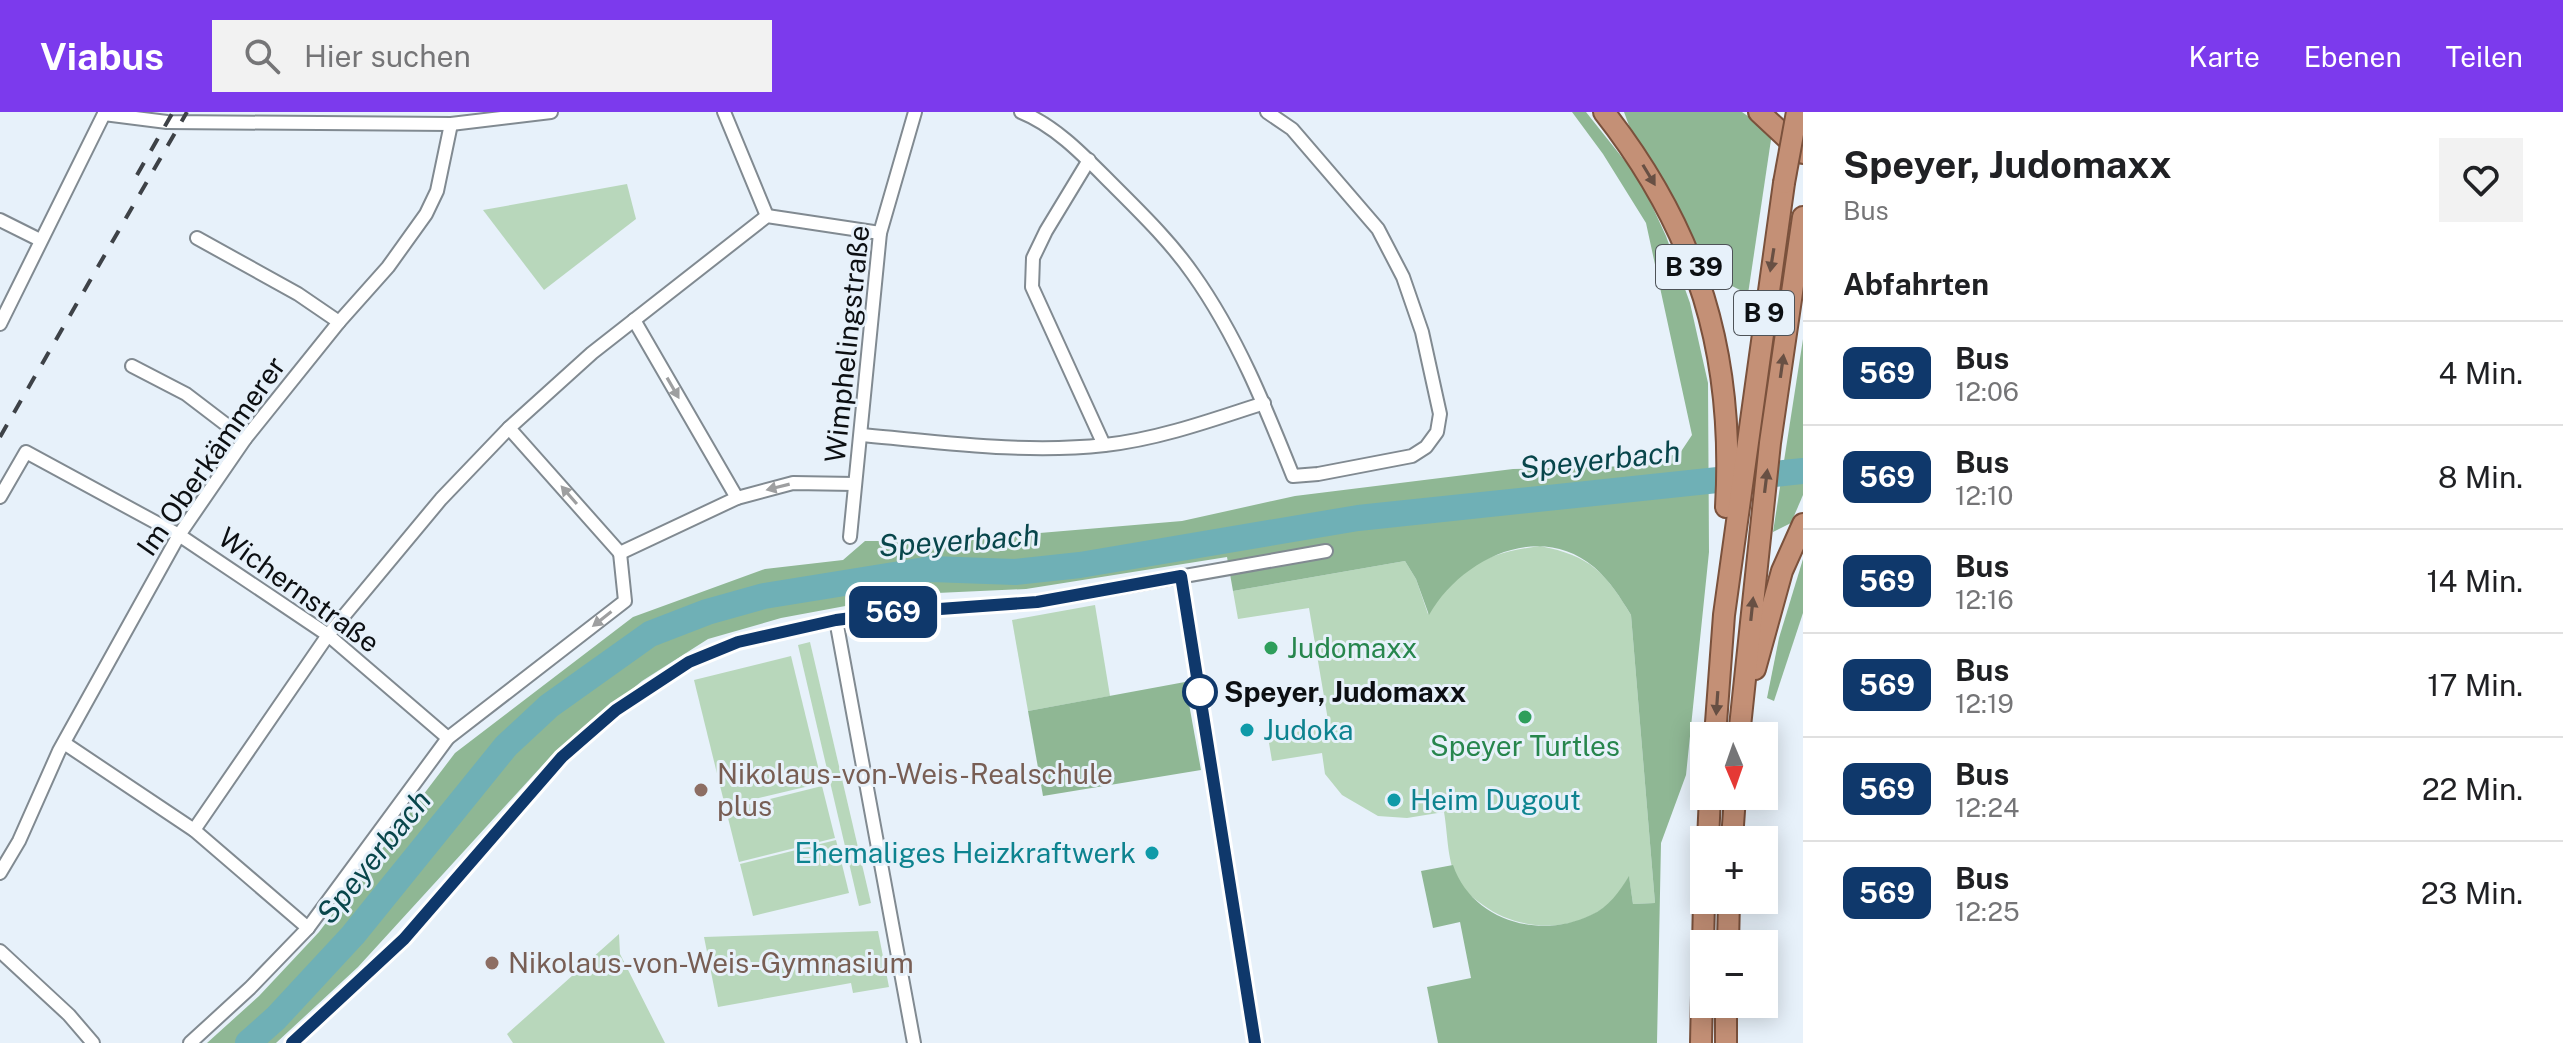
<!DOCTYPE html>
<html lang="de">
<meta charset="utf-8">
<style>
:root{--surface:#fff;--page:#f2f2f2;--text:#202124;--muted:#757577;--line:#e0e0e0;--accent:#7c3aed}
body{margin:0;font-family:"Public Sans",sans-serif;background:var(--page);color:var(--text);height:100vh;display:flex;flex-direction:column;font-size:30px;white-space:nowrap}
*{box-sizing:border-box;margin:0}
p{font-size:26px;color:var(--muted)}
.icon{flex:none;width:44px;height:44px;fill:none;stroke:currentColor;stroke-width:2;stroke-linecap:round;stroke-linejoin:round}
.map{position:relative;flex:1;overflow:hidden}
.details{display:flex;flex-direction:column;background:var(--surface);width:760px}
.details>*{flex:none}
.badge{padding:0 16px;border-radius:12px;font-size:28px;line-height:52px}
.needle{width:52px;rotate:178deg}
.controls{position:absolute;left:1690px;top:610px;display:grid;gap:16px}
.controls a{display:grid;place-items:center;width:88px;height:88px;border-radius:0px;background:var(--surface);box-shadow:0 4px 20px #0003;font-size:40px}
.map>.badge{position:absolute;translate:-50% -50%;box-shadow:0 0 0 4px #fff}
h2{padding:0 40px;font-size:30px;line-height:72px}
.round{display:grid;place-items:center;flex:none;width:84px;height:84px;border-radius:0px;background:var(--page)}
.head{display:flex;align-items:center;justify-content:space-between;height:136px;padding:0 40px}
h1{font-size:38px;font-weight:700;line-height:60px}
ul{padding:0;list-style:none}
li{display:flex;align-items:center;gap:24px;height:104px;padding:0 40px;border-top:2px solid var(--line)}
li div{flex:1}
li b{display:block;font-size:30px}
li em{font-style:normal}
li .badge{min-width:88px;font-weight:700;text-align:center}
header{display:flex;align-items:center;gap:48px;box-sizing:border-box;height:112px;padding:0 40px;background:var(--accent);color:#fff}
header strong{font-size:38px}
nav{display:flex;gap:44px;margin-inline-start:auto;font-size:28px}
.search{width:560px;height:72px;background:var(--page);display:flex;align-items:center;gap:20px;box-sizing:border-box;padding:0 28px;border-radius:0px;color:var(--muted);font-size:30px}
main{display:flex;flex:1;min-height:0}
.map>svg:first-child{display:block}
.green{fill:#b8d7bb}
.forest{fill:#8fb794}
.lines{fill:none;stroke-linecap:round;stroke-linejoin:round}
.river{stroke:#6fb0b6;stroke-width:26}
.minor-casing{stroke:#818a91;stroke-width:16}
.trunk-casing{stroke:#7a513c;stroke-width:24}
.minor{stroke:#fff;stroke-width:12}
.trunk{stroke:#c49076;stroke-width:20}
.rail{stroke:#3e4247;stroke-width:4;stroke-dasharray:14 14;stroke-linecap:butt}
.trunk-bridge-casing{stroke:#7a513c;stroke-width:24;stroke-linecap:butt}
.trunk-bridge{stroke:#c49076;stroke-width:20}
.oneway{fill:#685044}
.oneway2{fill:#9e9fa0}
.line-casing{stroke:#fff;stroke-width:18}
.line{stroke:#0f386b;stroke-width:12}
.leisure-dot{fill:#2e9e5b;stroke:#e7f1fa;stroke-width:3}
.stop-dot{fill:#fff;stroke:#0f386b;stroke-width:4}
.culture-dot{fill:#0f9aa8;stroke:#e7f1fa;stroke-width:3}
.education-dot{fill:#8d6e63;stroke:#e7f1fa;stroke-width:3}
.labels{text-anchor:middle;stroke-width:6;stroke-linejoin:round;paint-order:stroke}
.shield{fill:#e7f1fa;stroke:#4e5358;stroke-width:2}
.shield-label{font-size:26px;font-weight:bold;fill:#0c0f12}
.street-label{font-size:28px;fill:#0c0f12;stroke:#e7f1fa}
.leisure-label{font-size:28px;fill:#27864d;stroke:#e7f1fa;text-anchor:start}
.stop-label{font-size:28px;font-weight:bold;fill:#0c0f12;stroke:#e7f1fa;text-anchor:start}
.culture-label{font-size:28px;fill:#0d838f;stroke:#e7f1fa;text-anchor:start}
.education-label{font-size:28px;fill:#785e54;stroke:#e7f1fa;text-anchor:start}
.water-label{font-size:30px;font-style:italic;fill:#08464b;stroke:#e7f1fa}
</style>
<header>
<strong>Viabus</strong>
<div class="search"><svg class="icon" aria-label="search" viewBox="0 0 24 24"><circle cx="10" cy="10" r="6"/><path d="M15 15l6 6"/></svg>Hier suchen</div>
<nav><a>Karte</a><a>Ebenen</a><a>Teilen</a></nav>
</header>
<main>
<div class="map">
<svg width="1803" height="931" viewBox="0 0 1803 931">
<rect width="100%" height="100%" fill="#e7f1fa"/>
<g class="green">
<path d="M627,72L636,107L544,178L483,98Z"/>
<path d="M1540,434C1591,444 1605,460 1631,503L1655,791L1633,792L1629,765C1624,772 1620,780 1615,786C1580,822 1521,821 1483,793C1475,787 1466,781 1460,773C1447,754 1448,722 1444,700L1407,706L1378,704L1342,683L1325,662L1322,641L1272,649L1268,625L1329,614L1309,496L1238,507L1233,479L1405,449L1416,467L1428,502C1459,455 1485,441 1540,434Z"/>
<path d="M1095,493L1110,584L1028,599L1012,508Z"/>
<path d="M810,530L871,791L859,794L798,533Z"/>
<path d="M791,544L822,671L725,694L694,568Z"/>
<path d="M822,674L835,726L739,750L726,698Z"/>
<path d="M836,728L849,781L753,804L740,752Z"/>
<path d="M878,819L889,875L853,881L851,871L718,895L704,825Z"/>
<path d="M619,822L620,842L665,931H513L507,922Z"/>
</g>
<g class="forest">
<path d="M1572,0H1586L1640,68L1666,124L1690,191L1708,271L1709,440L1686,663L1661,731L1657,931H1438L1427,875L1471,866L1460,810L1433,816L1421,759L1453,753C1472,809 1540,828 1591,803C1609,795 1619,780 1629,764L1633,792L1655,791L1631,503C1620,485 1610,469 1594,455C1538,408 1460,448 1429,503L1416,467L1405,449L1233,479L1227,445L1026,477L937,481L883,487L781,506L708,527L642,569L551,644L358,855L276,931H207L259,884L319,820L455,641L633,505L765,457L843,448L865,429H943L1182,409L1295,384L1513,357L1634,354L1680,341L1692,323L1646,111L1603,42Z"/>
<path d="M1624,0H1742L1772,21L1748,182L1732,174L1697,137L1634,27Z"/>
<path d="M1803,227V383L1791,411L1773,420Z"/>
<path d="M1803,447V501L1774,589L1767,586L1779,526Z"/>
<path d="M1185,570L1201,658L1043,684L1028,599Z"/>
</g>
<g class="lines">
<path class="river" d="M248,931L276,906L353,823L506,634L549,594L650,522L707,500L764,484L931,457L1015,460L1080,453L1358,406L1803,359"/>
<defs>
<g id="minor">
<path d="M724,0L767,104"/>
<path d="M1021,0C1056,14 1085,45 1111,71C1140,100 1170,129 1193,162C1237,224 1265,294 1293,364L1318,362L1412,344L1426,335L1437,320L1440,302L1422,220L1403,165L1378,117L1292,17L1267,0"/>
<path d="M104,2L167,10L451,12L551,0"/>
<path d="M1089,48L1046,119L1033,146L1032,175L1104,333"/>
<path d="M0,108L40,128"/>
<path d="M197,126L298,182L339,210"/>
<path d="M634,208L737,386"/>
<path d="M0,212L104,2"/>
<path d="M132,254L186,282L245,327"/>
<path d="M509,316L620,441"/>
<path d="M861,323C941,330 1024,342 1105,333C1159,327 1212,308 1264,291"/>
<path d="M0,385L26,340L179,423L328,523L448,626"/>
<path d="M850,425L880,121L915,0"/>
<path d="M620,441L737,386L793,371L855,372"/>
<path d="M1181,464L1255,931"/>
<path d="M836,508L914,931"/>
<path d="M64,631L194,718L308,816"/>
<path d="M194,718L328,523L441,387L509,316L592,241L767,104L880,121"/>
<path d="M0,761L19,729L59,639L179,423L245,327L339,210L388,155L426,102L437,79L451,12"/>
<path d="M0,839L69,903L93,931"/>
<path d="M190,931L250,876L308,816L448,626L625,489L620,441"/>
<path d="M292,931L404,827L562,645L616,598L689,550L738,530L836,508L898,500L1037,490L1326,439"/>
</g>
<g id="trunk">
<path d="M1604,0C1698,120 1735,242 1726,395"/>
<path d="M1759,0L1803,41"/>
<path d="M1755,557L1782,459L1803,412"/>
<path d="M1715,624L1724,503L1784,71"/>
<path d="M1739,624L1770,331L1803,105"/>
<path d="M1708,728L1710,684"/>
<path d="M1732,728L1735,684"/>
<path d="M1728,832L1729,788"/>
<path d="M1701,931L1704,788"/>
<path d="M1726,931V892"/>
</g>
</defs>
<use href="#minor" class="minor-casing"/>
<use href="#trunk" class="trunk-casing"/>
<use href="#minor" class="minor"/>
<use href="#trunk" class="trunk"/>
<g class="rail">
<path d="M137,63L173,0"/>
<path d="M0,325L187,0"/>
</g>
<defs>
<path id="trunk-bridge" d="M1784,71L1797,0"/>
</defs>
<use href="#trunk-bridge" class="trunk-bridge-casing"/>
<use href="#trunk-bridge" class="trunk-bridge"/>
</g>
<defs><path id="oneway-solid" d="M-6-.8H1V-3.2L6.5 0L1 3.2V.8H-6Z" transform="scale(2)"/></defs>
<g class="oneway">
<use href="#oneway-solid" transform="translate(1649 63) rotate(59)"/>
<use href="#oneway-solid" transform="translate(1772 148) rotate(99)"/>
<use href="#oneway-solid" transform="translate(1782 254) rotate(-82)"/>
<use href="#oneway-solid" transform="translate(1766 369) rotate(-83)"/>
<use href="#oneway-solid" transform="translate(1752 497) rotate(-84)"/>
<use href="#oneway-solid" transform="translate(1717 591) rotate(94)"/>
</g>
<g class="oneway2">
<use href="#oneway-solid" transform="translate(673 276) rotate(60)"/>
<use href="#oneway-solid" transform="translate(778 375) rotate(166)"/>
<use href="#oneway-solid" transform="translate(569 383) rotate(-131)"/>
<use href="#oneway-solid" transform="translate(602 507) rotate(142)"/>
</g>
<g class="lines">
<defs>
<path id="line" d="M292,931L404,827L562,645L616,598L689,550L738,530L836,508L898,500L1037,490L1181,464L1255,931"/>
</defs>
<use href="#line" class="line-casing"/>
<use href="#line" class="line"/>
</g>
<g class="leisure-dot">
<circle cx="1271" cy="536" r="8"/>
<circle cx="1525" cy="605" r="8"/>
</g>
<circle class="stop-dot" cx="1200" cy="580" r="16"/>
<g class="culture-dot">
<circle cx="1247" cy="618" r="8"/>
<circle cx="1394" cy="688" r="8"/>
<circle cx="1152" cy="741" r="8"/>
</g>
<g class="education-dot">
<circle cx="701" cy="678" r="8"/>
<circle cx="492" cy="851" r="8"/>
</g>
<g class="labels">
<g class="shield">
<rect x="1656" y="133" width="76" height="44" rx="6"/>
<rect x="1734" y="179" width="60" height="44" rx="6"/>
</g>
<g class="shield-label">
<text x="1694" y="164">B 39</text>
<text x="1764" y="210">B 9</text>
</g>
<g class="street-label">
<text transform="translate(847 232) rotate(-84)" y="10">Wimphelingstraße</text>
<text transform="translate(211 344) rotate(-55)" y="10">Im Oberkämmerer</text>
<text transform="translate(299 478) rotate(36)" y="10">Wichernstraße</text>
</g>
<g class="leisure-label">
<text x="1287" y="546">Judomaxx</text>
<text x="1525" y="644" text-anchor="middle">Speyer Turtles</text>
</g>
<g class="stop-label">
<text x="1224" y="590">Speyer, Judomaxx</text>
</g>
<g class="culture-label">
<text x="1263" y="628">Judoka</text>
<text x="1410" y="698">Heim Dugout</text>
<text x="1136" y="751" text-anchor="end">Ehemaliges Heizkraftwerk</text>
</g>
<g class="education-label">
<text x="717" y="672">Nikolaus-von-Weis-Realschule<tspan x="717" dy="32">plus</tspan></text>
<text x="508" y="861">Nikolaus-von-Weis-Gymnasium</text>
</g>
<g class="water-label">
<text transform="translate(1600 348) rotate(-6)" y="10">Speyerbach</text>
<text transform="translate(959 429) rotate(-4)" y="10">Speyerbach</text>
<text transform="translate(374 745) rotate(-51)" y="10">Speyerbach</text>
</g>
</g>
</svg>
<div class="controls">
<a><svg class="needle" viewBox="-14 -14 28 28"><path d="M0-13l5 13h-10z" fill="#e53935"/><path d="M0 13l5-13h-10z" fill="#757577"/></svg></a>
<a>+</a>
<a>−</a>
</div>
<b class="badge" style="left:893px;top:500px;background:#0f386b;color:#fff">569</b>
</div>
<section class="details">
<div class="head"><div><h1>Speyer, Judomaxx</h1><p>Bus</p></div><a class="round"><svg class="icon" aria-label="heart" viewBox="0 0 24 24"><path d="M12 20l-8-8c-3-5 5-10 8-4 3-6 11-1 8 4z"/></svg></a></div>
<h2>Abfahrten</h2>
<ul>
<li><span class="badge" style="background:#0f386b;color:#fff">569</span><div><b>Bus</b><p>12:06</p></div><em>4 Min.</em></li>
<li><span class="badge" style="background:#0f386b;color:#fff">569</span><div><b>Bus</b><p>12:10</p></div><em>8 Min.</em></li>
<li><span class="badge" style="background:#0f386b;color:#fff">569</span><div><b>Bus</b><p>12:16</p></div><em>14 Min.</em></li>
<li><span class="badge" style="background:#0f386b;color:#fff">569</span><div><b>Bus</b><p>12:19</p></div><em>17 Min.</em></li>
<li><span class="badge" style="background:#0f386b;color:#fff">569</span><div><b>Bus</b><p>12:24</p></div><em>22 Min.</em></li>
<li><span class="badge" style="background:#0f386b;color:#fff">569</span><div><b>Bus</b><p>12:25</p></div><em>23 Min.</em></li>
</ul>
</section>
</main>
